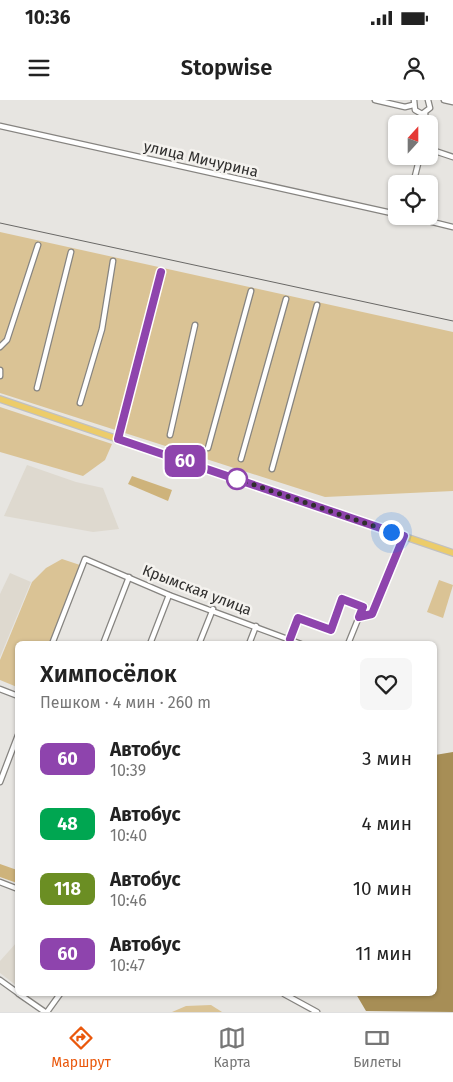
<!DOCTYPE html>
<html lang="ru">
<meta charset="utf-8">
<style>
:root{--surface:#fff;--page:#f6f6f6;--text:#222;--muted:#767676;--line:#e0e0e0;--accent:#ea580c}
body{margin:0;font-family:"Fira Sans",sans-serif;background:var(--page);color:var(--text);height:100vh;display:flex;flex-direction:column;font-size:19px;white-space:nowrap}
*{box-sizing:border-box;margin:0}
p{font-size:16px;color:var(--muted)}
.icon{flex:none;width:28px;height:28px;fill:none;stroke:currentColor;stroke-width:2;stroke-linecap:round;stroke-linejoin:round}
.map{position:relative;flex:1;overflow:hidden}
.side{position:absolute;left:15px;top:541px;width:422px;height:355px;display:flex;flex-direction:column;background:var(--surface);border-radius:8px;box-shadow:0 1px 4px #0004}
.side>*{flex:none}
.badge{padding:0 10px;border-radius:8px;font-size:18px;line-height:32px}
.needle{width:32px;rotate:21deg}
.fabs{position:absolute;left:388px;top:15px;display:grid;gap:10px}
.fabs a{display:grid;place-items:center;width:50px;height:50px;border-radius:8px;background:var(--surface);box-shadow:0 1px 4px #0004;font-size:25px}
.you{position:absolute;width:25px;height:25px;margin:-12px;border:4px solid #fff;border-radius:50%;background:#1a73e8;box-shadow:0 0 0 8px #1a73e833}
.map>.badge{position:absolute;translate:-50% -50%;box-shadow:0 0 0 2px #fff}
.round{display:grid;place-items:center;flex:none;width:52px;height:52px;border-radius:8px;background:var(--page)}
.head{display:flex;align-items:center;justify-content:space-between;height:85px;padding:0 25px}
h1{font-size:24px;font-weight:600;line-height:38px}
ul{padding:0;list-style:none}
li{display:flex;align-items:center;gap:15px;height:65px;padding:0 25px}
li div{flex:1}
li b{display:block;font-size:19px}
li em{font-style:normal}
li .badge{min-width:55px;font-weight:700;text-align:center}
.status{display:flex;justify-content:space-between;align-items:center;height:35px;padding:0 25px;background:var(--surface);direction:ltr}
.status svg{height:14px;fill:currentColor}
header{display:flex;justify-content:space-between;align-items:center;height:65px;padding:0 25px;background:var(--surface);font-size:22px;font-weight:600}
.menu{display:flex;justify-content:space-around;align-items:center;height:70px;border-top:1px solid var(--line);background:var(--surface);font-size:14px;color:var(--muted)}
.menu a{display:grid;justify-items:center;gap:2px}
.menu .selected{color:var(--accent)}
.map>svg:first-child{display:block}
.built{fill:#ded9cf}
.green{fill:#dac395}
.forest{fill:#ceb37b}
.water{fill:#a78e56}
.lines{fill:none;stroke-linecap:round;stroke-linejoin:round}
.minor-casing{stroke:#868480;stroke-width:7}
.major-casing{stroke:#c1c0c0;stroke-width:8}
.minor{stroke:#fff;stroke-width:4.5}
.major{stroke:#eccc6a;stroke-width:5.5}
.rail{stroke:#696866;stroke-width:1}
.line-casing{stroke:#fff;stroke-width:11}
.line{stroke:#8e44ad;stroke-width:8}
.walk{stroke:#2f2e2d;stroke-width:5;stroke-dasharray:0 9}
.stop-dot{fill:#fff;stroke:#8e44ad;stroke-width:2.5}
.labels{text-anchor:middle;stroke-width:5;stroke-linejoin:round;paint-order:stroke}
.street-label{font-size:15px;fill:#2f2e2d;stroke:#f4f2ee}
</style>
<div class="status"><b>10:36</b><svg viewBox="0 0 49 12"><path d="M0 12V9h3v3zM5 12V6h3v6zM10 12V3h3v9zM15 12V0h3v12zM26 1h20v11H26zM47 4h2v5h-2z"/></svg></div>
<header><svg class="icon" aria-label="menu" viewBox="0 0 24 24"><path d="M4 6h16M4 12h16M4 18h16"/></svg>Stopwise<svg class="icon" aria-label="person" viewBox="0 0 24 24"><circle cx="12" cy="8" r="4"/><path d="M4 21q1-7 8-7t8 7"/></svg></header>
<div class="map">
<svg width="453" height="912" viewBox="0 0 453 912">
<rect width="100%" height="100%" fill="#e7e5e1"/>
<g class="built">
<path d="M27,365L76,382L103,388L119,429L93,432L4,416Z"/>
<path d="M10,473L31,482L0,557V494Z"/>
<path d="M17,842V886L0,873V861Z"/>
</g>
<g class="green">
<path d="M0,132L453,232V391L325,397L0,293Z"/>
<path d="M0,307L112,344L105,360L83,376L0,352Z"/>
<path d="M62,459L80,465L50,544H18L17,587L0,580V560L32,482L46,468Z"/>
<path d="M439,480L453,485L443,518L427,512Z"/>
<path d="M211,905L222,912H172L186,906Z"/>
</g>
<g class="forest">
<path d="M132,376L172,390L168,401L128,384Z"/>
<path d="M0,764L17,770V783L0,777Z"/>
</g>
<path class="water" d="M453,652V912L366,911L356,894H435V655Z"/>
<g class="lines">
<defs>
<g id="minor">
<path d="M375,0L405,7L413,5"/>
<path d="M414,0L415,10L422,14L430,8L428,0"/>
<path d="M444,0L453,2"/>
<path d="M425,13L426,24"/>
<path d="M0,26L396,114"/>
<path d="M429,49L453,57"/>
<path d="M413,84L420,56"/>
<path d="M408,116L453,127"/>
<path d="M0,247L7,240L38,145"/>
<path d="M0,270V276"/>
<path d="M37,288L71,152"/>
<path d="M80,303L102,229L113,161"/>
<path d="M170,335L195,225"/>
<path d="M117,339L161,172"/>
<path d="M208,348L251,191"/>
<path d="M241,359L286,199"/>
<path d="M272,369L317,205"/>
<path d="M359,517L372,514L404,436"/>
<path d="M290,539L298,518L331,530L343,499L363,507L348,544"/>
<path d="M52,544L85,459L169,495L301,544"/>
<path d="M103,544L129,477"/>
<path d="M150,544L169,495"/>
<path d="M199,544L213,509"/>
<path d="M249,544L256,526"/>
<path d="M0,589L18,596"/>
<path d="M0,682L18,635"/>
<path d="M0,782L18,789"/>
<path d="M0,880L18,893"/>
<path d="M19,894L45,912"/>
<path d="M284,894L317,912"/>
<path d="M47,912L60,894"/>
</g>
<path id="major" d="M0,299L453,453"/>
</defs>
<use href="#minor" class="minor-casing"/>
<use href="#major" class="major-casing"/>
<use href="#minor" class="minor"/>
<use href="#major" class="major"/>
<path class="rail" d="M0,123L453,221"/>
</g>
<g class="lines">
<defs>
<path id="line" d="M161,172L118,339L404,436L372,514L359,517L363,507L342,499L331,530L298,518L290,539"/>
</defs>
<use href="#line" class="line-casing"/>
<use href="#line" class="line"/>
<path class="walk" d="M237,379L391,432"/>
</g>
<circle class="stop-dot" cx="237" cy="379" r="10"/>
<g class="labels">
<g class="street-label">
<text transform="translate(201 59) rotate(13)" y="5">улица Мичурина</text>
<text transform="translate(197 490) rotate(21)" y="5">Крымская улица</text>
</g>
</g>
</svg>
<div class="fabs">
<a><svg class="needle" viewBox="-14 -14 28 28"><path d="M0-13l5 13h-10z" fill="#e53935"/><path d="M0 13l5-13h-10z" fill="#767676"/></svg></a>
<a><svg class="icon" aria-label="locate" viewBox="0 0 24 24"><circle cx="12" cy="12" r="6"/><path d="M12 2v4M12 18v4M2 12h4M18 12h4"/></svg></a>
</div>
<div class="you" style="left:391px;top:432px"></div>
<b class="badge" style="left:185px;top:361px;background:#8e44ad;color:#fff">60</b>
<section class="side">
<div class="head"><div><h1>Химпосёлок</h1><p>Пешком · 4 мин · 260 m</p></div><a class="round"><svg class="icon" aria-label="heart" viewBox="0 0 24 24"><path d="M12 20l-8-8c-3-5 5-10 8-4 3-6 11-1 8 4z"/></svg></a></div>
<ul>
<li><span class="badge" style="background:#8e44ad;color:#fff">60</span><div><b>Автобус</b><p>10:39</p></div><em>3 мин</em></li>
<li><span class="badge" style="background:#00a651;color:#fff">48</span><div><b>Автобус</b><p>10:40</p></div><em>4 мин</em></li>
<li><span class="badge" style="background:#6b8e23;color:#fff">118</span><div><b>Автобус</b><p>10:46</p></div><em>10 мин</em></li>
<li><span class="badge" style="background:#8e44ad;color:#fff">60</span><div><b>Автобус</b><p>10:47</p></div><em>11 мин</em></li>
</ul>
</section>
</div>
<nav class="menu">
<a class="selected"><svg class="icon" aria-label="directions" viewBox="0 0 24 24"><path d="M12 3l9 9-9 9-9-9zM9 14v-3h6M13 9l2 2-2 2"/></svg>Маршрут</a>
<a><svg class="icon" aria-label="map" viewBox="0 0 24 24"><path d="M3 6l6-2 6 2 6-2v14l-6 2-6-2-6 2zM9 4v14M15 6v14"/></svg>Карта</a>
<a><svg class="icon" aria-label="tickets" viewBox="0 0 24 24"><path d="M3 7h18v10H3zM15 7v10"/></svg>Билеты</a>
</nav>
